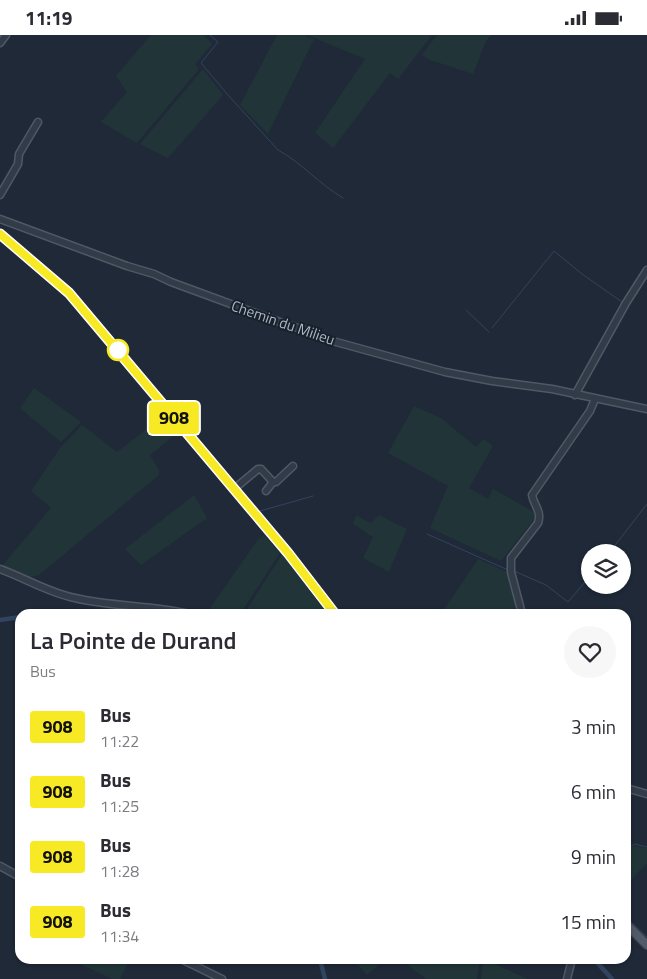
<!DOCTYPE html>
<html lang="fr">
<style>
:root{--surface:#fff;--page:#f7f7f7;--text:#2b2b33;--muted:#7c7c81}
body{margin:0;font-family:"Titillium Web",sans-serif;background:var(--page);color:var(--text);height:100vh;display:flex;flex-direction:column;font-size:19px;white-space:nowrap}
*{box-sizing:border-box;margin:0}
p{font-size:16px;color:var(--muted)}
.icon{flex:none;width:28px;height:28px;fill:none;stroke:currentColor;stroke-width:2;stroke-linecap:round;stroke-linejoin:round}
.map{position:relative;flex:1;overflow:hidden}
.drawer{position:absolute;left:15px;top:574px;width:616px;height:355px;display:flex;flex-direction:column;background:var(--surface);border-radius:15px;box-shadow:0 1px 4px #0004}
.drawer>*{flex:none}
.badge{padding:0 10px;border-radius:4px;font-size:18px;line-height:32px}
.buttons{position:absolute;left:581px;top:509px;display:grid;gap:10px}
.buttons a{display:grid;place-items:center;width:50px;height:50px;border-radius:50%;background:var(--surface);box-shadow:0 1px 4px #0004;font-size:25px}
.map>.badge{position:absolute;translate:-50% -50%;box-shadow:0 0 0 2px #fff}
.round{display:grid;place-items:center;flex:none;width:52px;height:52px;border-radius:26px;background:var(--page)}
.head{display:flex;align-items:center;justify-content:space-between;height:85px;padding:0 15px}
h1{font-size:24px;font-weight:600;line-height:38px}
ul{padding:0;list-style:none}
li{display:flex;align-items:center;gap:15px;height:65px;padding:0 15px}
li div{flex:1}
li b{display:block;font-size:19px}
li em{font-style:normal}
li .badge{min-width:55px;font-weight:700;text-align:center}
.status{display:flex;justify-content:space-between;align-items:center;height:35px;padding:0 25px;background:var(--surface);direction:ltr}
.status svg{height:14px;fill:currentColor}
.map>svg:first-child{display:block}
.green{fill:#213538}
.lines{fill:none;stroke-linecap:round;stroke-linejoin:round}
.stream{stroke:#31445f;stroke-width:1}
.canal{stroke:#31445f;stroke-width:4.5}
.minor-casing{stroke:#505866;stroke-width:9}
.major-casing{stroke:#3c4451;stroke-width:10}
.minor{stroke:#323b48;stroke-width:6}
.major{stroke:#505a68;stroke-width:8}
.line-casing{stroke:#fff;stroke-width:11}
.line{stroke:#f8e925;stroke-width:8}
.stop-dot{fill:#fff;stroke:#f8e925;stroke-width:2.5}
.labels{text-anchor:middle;stroke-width:4;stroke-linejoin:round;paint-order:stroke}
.street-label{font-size:15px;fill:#acb5c5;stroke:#18202c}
</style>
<div class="status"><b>11:19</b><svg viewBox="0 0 49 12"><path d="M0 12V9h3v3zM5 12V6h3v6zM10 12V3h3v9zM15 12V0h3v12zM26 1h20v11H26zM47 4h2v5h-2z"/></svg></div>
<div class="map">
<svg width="647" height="944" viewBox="0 0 647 944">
<rect width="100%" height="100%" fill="#1f2937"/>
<g class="green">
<path d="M151,0H204L212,9L195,29L199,34L137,108L101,87L127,57L116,41Z"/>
<path d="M277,0H304L314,4L268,99L240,70Z"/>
<path d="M307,0H432L398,44L390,38L333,113L315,98L365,24L370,26Z"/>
<path d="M437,0H491L486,6L473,39L430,25L422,20Z"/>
<path d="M203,34L223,60L168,123L140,109Z"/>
<path d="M34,353L81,387L61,407L20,373Z"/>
<path d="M414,371L441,383L476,412L484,404L493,411L469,453L488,464L493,454L534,477L535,483L501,526L430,493L448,451L388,418Z"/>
<path d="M161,383L172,396L173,401L150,420L159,435V440L39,540L30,542L2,531L51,473L31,456L60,413L82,390L117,417Z"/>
<path d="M194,460L207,483L141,530L125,514Z"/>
<path d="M356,480L371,488L379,480L407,494L389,537L363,523L373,502L353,489Z"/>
<path d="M264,500L280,518L240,579H206L259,503Z"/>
<path d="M282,519L327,579H244Z"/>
<path d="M478,524L507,537L516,571L510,579H441Z"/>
<path d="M633,811L647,813V828L626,850V818Z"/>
<path d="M83,924H130L120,944H112L80,929Z"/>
<path d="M353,924H385L367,940Z"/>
<path d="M407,924H480L477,944H426L409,931Z"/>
<path d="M483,924L528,944H481Z"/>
</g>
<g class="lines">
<g class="stream">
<path d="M210,0L218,7L201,28L228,60L278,115C302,128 319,149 343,163"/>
<path d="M466,275L489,297"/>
<path d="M492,293L554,216L582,239L622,267L625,266"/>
<path d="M219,442L285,521L329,579"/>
<path d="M313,461L260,476L340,579"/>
<path d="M427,499L508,535"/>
<path d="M609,518L647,469"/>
<path d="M514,536L546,550L568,567L590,541"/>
<path d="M626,816L634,809L647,812"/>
<path d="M626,882L647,902"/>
</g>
<g class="canal">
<path d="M0,585L20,582"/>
<path d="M320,924L325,944"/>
<path d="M594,924L612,944"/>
</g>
<defs>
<g id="minor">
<path d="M0,8L6,0"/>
<path d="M0,160L18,129L19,119L38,87"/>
<path d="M0,184L127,231L154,239L171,247L288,290L305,295L329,305L445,337L492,346L552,354L647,374"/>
<path d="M575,360L626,268L647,235"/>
<path d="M234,454L258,434H261L273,447H276L293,431"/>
<path d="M266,456L273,447"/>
<path d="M0,534C25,543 49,558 75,563C113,572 151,570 189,579"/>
<path d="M522,579L511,537V523L538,488C542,476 534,471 532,460L590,376L595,364"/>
<path d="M626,753L647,759"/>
<path d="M0,831L20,842"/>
<path d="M181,924L222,944"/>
<path d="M567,944L572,924"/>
</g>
<g id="major">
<path d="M0,199L69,258L288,518L335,579"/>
<path d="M626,889L647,910"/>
</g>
</defs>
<use href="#minor" class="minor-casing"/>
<use href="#major" class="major-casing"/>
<use href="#minor" class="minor"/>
<use href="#major" class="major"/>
</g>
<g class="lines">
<defs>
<path id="line" d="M0,199L69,258L288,518L335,579"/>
</defs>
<use href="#line" class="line-casing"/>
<use href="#line" class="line"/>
</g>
<circle class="stop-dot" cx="118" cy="315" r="10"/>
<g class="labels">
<g class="street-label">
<text transform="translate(283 288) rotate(19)" y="5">Chemin du Milieu</text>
</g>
</g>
</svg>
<div class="buttons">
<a><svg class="icon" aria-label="layers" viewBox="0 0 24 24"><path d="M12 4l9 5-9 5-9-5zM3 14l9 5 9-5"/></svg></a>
</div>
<b class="badge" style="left:174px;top:383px;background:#f8e925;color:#111">908</b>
<section class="drawer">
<div class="head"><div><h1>La Pointe de Durand</h1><p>Bus</p></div><a class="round"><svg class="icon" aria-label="heart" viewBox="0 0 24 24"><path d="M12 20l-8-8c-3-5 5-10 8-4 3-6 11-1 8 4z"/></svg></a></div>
<ul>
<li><span class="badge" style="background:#f8e925;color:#111">908</span><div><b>Bus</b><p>11:22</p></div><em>3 min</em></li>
<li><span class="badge" style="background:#f8e925;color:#111">908</span><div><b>Bus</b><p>11:25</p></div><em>6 min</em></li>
<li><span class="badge" style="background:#f8e925;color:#111">908</span><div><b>Bus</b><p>11:28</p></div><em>9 min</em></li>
<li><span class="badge" style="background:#f8e925;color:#111">908</span><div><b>Bus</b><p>11:34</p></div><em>15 min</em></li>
</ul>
</section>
</div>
